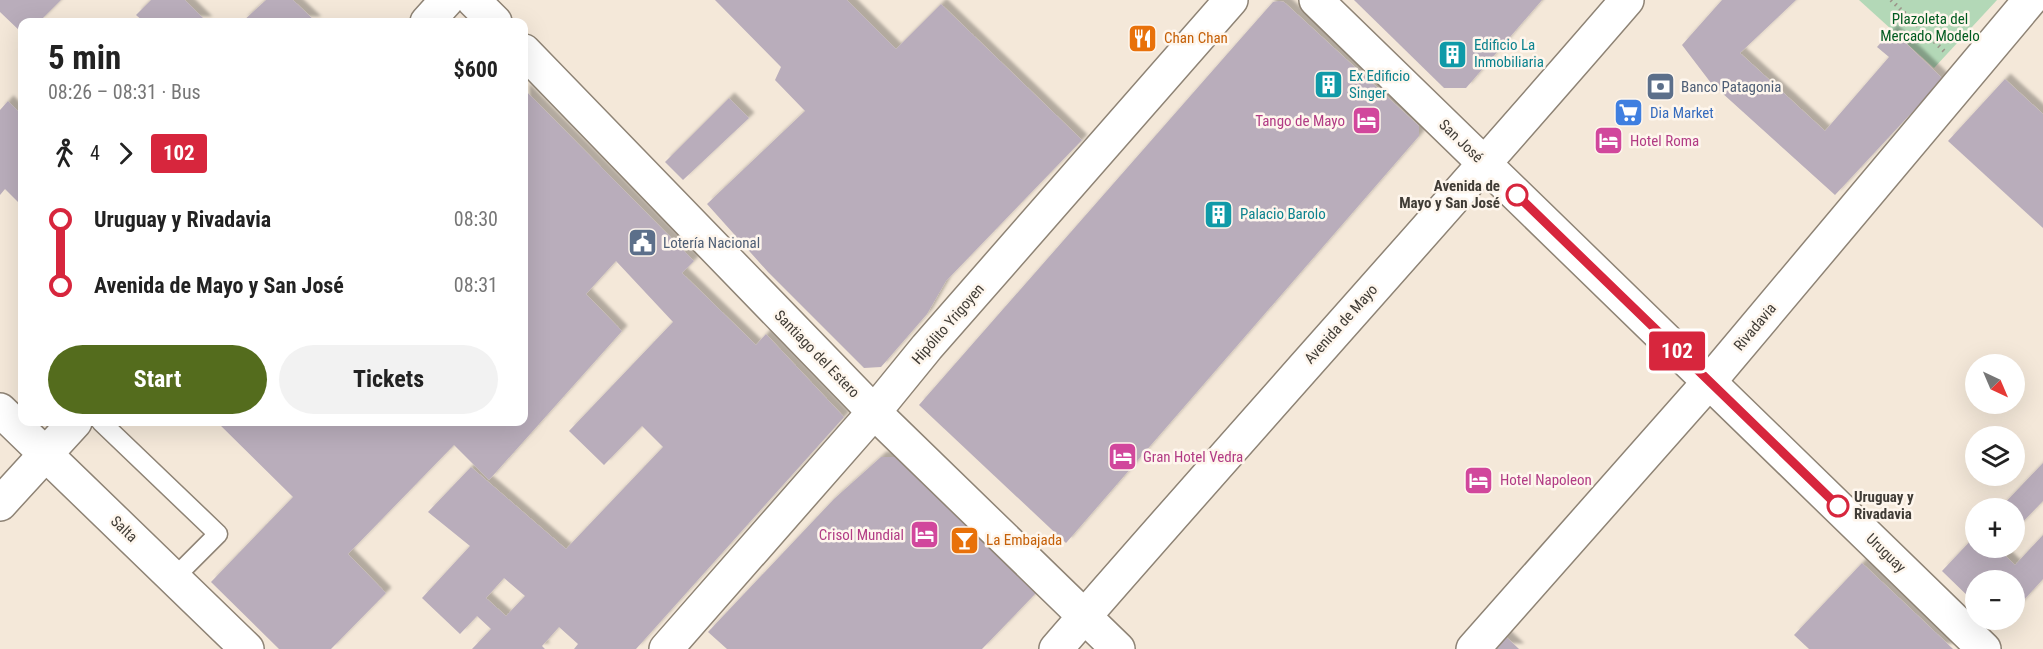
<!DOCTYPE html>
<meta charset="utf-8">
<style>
:root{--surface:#fff;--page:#f2f2f2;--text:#222;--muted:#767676;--accent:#546c1d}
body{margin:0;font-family:"Roboto Condensed",sans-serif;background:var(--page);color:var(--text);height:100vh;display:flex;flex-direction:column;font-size:22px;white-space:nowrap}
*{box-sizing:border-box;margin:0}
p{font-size:20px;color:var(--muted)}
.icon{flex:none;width:33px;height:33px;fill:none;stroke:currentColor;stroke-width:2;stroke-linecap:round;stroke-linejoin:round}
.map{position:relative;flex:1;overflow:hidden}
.panel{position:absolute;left:18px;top:18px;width:510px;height:408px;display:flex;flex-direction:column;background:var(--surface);border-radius:12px;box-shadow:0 6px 24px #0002}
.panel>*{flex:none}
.badge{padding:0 12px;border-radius:4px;font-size:21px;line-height:39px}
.needle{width:39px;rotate:136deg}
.tools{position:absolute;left:1965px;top:354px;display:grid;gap:12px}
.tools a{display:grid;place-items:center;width:60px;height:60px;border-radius:50%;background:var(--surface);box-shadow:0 6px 24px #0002;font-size:30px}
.map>.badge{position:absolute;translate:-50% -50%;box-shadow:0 0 0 3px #fff}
.legs{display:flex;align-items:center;gap:9px;height:66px;padding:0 30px;font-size:20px}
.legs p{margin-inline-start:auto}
.overview{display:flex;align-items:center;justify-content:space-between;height:102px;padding:0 30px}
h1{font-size:33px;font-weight:700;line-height:45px}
.cta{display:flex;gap:12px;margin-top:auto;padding:12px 30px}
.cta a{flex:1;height:69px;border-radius:36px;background:var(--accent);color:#fff;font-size:24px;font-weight:700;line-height:69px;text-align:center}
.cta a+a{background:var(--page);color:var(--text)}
ul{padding:0 30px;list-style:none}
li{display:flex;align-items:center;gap:21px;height:66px;font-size:22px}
li i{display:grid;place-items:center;width:9px;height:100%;margin:0 8px;background:currentColor}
li i::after{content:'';width:15px;height:15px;margin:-8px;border:4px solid;border-radius:50%;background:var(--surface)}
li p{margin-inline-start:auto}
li:first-child i{background:linear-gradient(#0000 50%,currentColor 0)}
li:last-child i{background:linear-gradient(currentColor 50%,#0000 0)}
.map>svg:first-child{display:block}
.green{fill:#b3d8b7}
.building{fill:#b9adbb;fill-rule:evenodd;filter:url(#shadow)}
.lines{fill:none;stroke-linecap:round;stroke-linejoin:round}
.lane-casing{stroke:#8e8375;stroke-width:21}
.street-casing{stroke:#8e8375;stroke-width:36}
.primary-casing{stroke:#8e8375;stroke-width:36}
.path{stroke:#9c9489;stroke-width:4;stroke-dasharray:1.5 4.5;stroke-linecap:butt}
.lane{stroke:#fff;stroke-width:18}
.street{stroke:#fff;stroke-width:33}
.primary{stroke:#fff;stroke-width:33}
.line-1-casing{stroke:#fff;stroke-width:14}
.line-1{stroke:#d7263d;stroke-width:9}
.stop-1-dot{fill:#fff;stroke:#d7263d;stroke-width:3}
.labels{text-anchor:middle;stroke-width:5;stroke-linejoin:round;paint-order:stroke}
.park-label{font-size:15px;fill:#005b20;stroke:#fef6ed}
.food-label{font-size:15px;fill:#c56008;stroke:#fef6ed;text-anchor:start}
.culture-label{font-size:15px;fill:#0d838f;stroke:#fef6ed;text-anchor:start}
.service-label{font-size:15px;fill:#4e5e75;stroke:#fef6ed;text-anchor:start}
.shop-label{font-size:15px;fill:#366cbe;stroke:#fef6ed;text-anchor:start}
.hotel-label{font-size:15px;fill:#b23c85;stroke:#fef6ed;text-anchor:start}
.street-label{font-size:15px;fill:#403c36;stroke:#fef6ed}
.stop-label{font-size:15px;font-weight:bold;fill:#403c36;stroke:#fef6ed;text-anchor:end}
</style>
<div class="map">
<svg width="2043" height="649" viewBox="0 0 2043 649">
<defs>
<filter id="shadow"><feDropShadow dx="5.5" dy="-5.5" stdDeviation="1.5" flood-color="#0004"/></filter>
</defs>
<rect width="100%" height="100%" fill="#f4e8d9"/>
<path class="green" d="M1859,0H1997L1934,68Z"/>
<g class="building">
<path d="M0,0H61L39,22H22V33L0,12Z"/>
<path d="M151,0H185L207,22H144L136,15Z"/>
<path d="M266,0H293L316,22H242Z"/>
<path d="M715,0H847L896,49L941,4L1082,140L946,281L927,314L881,367L864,368L768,272L707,204L805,111L775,80L781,67Z"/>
<path d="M1354,0H1542L1466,88H1444Z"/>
<path d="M1722,0H1796L1740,53L1825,131L1889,57L1877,47L1892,30L1943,79L1835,195L1711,83L1682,45Z"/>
<path d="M1279,1L1284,2L1419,126V136L1066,543L919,405L1236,44L1273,2Z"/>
<path d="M2005,79L2043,114V228L1948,141Z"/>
<path d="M524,89L694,261L682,273L756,345L766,334L844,417L636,649H574L578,644L559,627L542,646L545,649H472L491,629L477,616L460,634L422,598L470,546L428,512L471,467L566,549L663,447L642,426L604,465L569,431L673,322L616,261L586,294L622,331L489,480L454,445L348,554L386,593L331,649H279L211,582L293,497L217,422H524ZM504,578L525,596L506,616L486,598Z"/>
<path d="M729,98L749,118L683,180L665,162Z"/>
<path d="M8,101L22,115V206L5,189L0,195V110Z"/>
<path d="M881,457H899L1036,593L982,649H727L708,632L834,499Z"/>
<path d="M2043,463V501L2014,531V508H2000Z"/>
<path d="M1976,535V548H1997L2015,565L2043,535V579L2014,611V580H1976V604L1942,571Z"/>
<path d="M1862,563L1913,611L1953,649H1809L1794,635Z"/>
<path d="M1503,634L1519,649H1488Z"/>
</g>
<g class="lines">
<defs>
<path id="lane" d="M101,422L218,534L174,578"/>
<g id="street">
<path d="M473,0L495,22"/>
<path d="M1316,0L1984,649"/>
<path d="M427,22L447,0"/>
<path d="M524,51L874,412L1118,649"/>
<path d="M0,410L247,649"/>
<path d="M0,504L75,422"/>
<path d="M666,649L874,412L927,347L1231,0"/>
<path d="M1473,649L1709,382L2030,0"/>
</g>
<path id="primary" d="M1056,649C1245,431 1439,218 1627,0"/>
</defs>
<use href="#lane" class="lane-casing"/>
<use href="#street" class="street-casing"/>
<use href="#primary" class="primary-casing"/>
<path class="path" d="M1891,0L1944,51"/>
<use href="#lane" class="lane"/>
<use href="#street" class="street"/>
<use href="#primary" class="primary"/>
</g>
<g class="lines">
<defs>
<path id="line-1" d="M1517,195L1838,506"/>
</defs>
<use href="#line-1" class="line-1-casing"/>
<use href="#line-1" class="line-1"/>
</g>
<defs>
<symbol id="restaurant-square" viewBox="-11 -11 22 22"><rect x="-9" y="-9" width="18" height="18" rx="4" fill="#e8710a" stroke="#fef6ed"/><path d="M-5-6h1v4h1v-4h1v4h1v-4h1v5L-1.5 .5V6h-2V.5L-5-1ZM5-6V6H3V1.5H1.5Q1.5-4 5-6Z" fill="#fff"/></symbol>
<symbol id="building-square" viewBox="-11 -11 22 22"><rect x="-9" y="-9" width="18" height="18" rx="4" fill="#0f9aa8" stroke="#fef6ed"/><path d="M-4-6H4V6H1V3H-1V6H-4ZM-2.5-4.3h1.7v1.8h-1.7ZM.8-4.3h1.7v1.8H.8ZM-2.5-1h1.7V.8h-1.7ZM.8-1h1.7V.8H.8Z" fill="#fff"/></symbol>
<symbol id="bank-square" viewBox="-11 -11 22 22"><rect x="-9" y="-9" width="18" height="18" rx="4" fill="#5c6f8a" stroke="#fef6ed"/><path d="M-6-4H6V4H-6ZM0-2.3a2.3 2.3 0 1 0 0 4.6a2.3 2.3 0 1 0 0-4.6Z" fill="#fff"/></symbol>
<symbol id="supermarket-square" viewBox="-11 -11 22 22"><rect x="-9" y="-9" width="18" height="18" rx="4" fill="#3f7fe0" stroke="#fef6ed"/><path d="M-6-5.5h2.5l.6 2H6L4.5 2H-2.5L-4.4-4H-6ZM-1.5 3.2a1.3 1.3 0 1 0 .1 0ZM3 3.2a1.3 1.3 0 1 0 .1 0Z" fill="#fff"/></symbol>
<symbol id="hotel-square" viewBox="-11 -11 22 22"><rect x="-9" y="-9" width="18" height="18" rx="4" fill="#d1479c" stroke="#fef6ed"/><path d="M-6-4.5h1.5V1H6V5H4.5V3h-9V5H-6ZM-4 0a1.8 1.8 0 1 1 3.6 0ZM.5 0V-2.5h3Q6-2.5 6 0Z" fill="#fff"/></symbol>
<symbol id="civic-square" viewBox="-11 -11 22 22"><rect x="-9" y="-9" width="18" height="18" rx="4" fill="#5c6f8a" stroke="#fef6ed"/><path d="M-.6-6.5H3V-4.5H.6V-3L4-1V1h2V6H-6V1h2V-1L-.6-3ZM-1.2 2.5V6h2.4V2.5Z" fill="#fff"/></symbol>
<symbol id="bar-square" viewBox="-11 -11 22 22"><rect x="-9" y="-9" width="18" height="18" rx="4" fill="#e8710a" stroke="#fef6ed"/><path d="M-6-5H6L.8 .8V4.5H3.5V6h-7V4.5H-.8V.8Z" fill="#fff"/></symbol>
</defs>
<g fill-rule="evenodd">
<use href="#restaurant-square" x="1126" y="22" width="33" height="33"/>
<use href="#building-square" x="1436" y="38" width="33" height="33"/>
<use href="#building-square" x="1312" y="68" width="33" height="33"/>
<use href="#bank-square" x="1644" y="70" width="33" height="33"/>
<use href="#supermarket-square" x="1612" y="96" width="33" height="33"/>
<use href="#hotel-square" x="1350" y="104" width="33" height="33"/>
<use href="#hotel-square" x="1592" y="124" width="33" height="33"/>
<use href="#building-square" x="1202" y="198" width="33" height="33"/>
<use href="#civic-square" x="626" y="226" width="33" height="33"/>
<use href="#hotel-square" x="1106" y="440" width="33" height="33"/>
<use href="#hotel-square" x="1462" y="464" width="33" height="33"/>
<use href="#hotel-square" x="908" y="518" width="33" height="33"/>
<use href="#bar-square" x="948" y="524" width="33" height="33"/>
</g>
<g class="stop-1-dot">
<circle cx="1517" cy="195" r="10"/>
<circle cx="1838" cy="506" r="10"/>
</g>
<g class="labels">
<g class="park-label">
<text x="1930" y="24">Plazoleta del<tspan x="1930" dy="17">Mercado Modelo</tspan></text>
</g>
<g class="food-label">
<text x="1164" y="43">Chan Chan</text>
<text x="986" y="545">La Embajada</text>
</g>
<g class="culture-label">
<text x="1474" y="50">Edificio La<tspan x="1474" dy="17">Inmobiliaria</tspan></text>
<text x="1349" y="81">Ex Edificio<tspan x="1349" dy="17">Singer</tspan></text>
<text x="1240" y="219">Palacio Barolo</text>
</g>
<g class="service-label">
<text x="1681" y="92">Banco Patagonia</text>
<text x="663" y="248">Lotería Nacional</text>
</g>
<g class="shop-label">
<text x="1650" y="118">Dia Market</text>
</g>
<g class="hotel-label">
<text x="1345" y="126" text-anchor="end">Tango de Mayo</text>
<text x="1630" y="146">Hotel Roma</text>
<text x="1143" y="462">Gran Hotel Vedra</text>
<text x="1500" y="485">Hotel Napoleon</text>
<text x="904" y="540" text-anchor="end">Crisol Mundial</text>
</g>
<g class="street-label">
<text transform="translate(1461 141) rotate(44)" y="5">San José</text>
<text transform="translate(948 324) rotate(-49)" y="5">Hipólito Yrigoyen</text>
<text transform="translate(1341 324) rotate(-48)" y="5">Avenida de Mayo</text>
<text transform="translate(1755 327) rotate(-50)" y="5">Rivadavia</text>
<text transform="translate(817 354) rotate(46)" y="5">Santiago del Estero</text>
<text transform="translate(124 529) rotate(44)" y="5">Salta</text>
<text transform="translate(1886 553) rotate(44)" y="5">Uruguay</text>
</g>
<g class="stop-label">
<text x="1500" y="191">Avenida de<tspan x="1500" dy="17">Mayo y San José</tspan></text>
<text x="1854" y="502" text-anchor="start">Uruguay y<tspan x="1854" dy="17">Rivadavia</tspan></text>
</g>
</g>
</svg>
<div class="tools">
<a><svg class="needle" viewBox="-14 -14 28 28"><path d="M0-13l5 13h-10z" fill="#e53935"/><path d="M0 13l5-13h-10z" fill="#767676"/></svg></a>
<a><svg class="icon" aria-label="layers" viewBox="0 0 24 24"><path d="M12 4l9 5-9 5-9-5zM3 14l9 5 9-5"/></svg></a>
<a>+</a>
<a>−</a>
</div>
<b class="badge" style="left:1677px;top:351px;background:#d7263d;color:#fff">102</b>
<section class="panel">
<div class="overview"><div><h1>5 min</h1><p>08:26 – 08:31 · Bus</p></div><b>$600</b></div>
<div class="legs"><svg class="icon" aria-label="walk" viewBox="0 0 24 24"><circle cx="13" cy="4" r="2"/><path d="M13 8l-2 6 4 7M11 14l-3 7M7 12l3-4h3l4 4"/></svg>4<svg class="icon" aria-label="forward" viewBox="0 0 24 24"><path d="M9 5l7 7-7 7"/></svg><b class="badge" style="background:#d7263d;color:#fff">102</b></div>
<ul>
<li><i style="color:#d7263d"></i><b>Uruguay y Rivadavia</b><p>08:30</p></li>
<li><i style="color:#d7263d"></i><b>Avenida de Mayo y San José</b><p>08:31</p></li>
</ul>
<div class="cta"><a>Start</a><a>Tickets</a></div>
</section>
</div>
